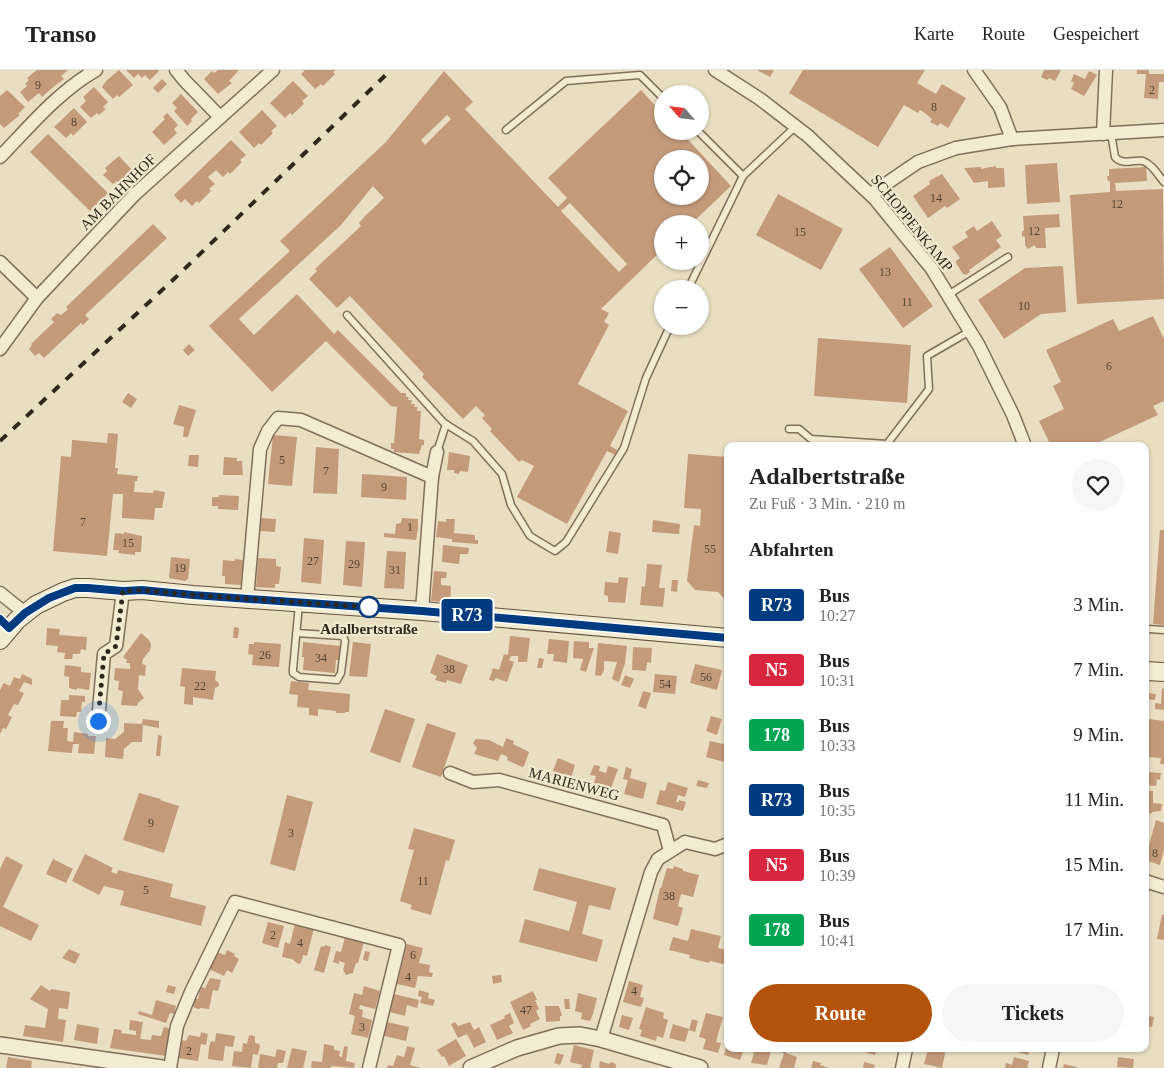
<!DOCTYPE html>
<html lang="de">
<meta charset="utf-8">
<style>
:root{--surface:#fff;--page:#f6f6f6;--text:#222;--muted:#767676;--line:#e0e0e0;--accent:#b45309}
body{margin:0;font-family:Georgia,serif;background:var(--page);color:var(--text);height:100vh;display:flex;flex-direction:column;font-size:19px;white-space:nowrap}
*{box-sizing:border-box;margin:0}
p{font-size:16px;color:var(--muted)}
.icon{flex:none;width:28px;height:28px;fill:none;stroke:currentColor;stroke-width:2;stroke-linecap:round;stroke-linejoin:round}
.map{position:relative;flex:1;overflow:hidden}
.details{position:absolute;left:724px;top:372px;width:425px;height:610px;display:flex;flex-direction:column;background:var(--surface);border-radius:10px;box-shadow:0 1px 4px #0004}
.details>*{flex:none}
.badge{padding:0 10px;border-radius:4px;font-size:18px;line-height:32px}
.needle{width:32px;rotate:298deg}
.controls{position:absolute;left:654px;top:15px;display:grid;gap:10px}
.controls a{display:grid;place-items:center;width:55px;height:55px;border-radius:50%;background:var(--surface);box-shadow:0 1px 4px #0004;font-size:25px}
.you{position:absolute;width:25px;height:25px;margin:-12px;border:4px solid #fff;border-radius:50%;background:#1a73e8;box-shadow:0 0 0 8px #1a73e833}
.map>.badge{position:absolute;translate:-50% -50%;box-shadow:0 0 0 2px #fff}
h2{padding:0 25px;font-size:19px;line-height:45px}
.round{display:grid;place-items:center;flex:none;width:52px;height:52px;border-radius:26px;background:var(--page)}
.head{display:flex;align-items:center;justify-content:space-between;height:85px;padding:0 25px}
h1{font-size:24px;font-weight:700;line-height:38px}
.action{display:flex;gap:10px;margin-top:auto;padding:10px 25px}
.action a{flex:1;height:58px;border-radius:30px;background:var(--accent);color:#fff;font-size:20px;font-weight:700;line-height:58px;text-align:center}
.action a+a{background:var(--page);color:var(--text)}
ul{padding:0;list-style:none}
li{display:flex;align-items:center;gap:15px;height:65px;padding:0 25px}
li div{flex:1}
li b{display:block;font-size:19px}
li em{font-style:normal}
li .badge{min-width:55px;font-weight:700;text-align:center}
header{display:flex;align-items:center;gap:30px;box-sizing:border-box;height:70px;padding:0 25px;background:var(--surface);border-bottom:1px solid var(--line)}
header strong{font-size:24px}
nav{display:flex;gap:28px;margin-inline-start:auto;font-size:18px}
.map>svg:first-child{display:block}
.building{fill:#c39b7b;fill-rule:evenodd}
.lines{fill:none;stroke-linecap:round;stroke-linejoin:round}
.service-casing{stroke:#806f5b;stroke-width:9}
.minor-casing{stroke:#806f5b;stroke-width:15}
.tertiary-casing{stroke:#806f5b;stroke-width:18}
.secondary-casing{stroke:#62513e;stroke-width:20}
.service{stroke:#f4ebd3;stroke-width:6}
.minor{stroke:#f4ebd3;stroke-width:12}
.tertiary{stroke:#f4ebd3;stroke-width:15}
.secondary{stroke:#f4ebd3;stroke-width:18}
.rail{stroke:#31281d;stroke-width:4;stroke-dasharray:9 9;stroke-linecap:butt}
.line-casing{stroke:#fff;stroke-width:11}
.line{stroke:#003b80;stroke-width:8}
.walk{stroke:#31281d;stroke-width:5;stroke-dasharray:0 9}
.stop-dot{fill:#fff;stroke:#003b80;stroke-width:2.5}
.labels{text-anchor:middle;stroke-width:4.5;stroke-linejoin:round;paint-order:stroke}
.number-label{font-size:12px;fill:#564534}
.street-label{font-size:15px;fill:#31281d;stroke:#f1e8d0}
.stop-label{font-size:15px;font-weight:bold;fill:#31281d;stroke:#f1e8d0}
</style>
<header>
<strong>Transo</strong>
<nav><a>Karte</a><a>Route</a><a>Gespeichert</a></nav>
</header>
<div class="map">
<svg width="1164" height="998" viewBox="0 0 1164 998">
<rect width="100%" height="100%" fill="#e9dec1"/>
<g class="building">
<path d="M37,0H68L61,6L64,9L52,18L42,27L39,23L28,32L20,22L27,16L25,14L29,10L27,8Z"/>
<path d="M119,0L133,15L119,27L117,25L113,29L102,17L106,11Z"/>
<path d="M126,0H158L159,1L150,10L145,5L142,8L138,4L134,8Z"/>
<path d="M218,0H239L229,11L232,13L218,24L204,9L212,1L214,3Z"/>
<path d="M305,0H336L333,2L335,4L323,16L321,14L315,19L301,4Z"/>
<path d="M757,0H774L770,7Z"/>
<path d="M803,0H925L917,13L936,24L942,14L966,28L948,58L940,53L938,56L930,52L932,49L925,43L920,40L918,43L904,35L878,77L789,23Z"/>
<path d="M1044,0H1061L1055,11L1049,8L1047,10L1041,7Z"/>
<path d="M1137,0H1149V4H1164V12H1159L1158,29L1144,28L1146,4H1137Z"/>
<path d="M444,1L473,32L465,39L558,137L567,128L548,108L641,20L662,43V61H680L731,116L691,154H662V180L601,239L609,243L604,252L609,255L578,314L628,341L610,376L617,380L615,385L607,381L567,454L517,427L534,396L522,390L519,392L490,361L492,359L482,348L485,345L476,336L463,349L422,307L424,304L350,226L337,238L309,209L317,201L315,199L361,156L359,153L365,146L384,128L373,116L341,155L239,249L254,265L297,224L334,264L338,260L401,323H406V327H409L408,330H412L411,334H415L414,337H418L417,341H421L419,369L424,370V375H422L419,384L394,382V379H391V373H394L397,337L391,336L326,271L272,322L209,256L290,181L280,171L386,72ZM447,45L451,49L425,75L421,70ZM662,89H700V126H662ZM570,133L627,194L619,202L561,141Z"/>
<path d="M1089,1L1097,5L1084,26L1071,19L1074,13L1071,11L1074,4L1085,9Z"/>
<path d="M162,9L167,14L158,23L153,18Z"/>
<path d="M293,11L308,26L302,31L304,34L292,45L290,43L285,48L270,33Z"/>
<path d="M94,17L108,32L103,37L106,39L99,45L97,43L91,48L80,37L86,31L83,27Z"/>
<path d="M7,20L25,37L18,44L20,45L4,58L0,54V26Z"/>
<path d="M181,24L198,42L191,49L192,51L187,56L174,41L177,38L172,33Z"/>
<path d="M74,38L87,52L73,66L71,63L66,68L54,57Z"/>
<path d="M262,40L277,56L271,61L273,63L261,75L259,73L254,78L239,62Z"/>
<path d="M167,43L178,55L174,59L177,63L164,75L152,62L165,49L163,47Z"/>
<path d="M48,64L108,123L90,141L30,82Z"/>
<path d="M231,70L246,85L240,90L242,92L230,104L228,102L223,107L216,100L208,107L215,114L209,119L211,121L199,133L197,131L192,136L185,129L181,133L174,125Z"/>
<path d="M119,86L136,104L123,117L117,111L113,114L103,105L107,101L105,98Z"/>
<path d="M1057,93L1060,132L1027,134L1025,95Z"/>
<path d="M996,96V98H1004L1005,117L988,118V111L974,113L964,98L981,97V99Z"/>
<path d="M1146,97L1147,111L1115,113L1116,121L1163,119L1164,229L1077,234L1070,125L1110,122V111H1108L1107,106H1109V99Z"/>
<path d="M942,104L960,129L947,138L945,136L928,148L913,126L930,114L929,111Z"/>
<path d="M778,124L843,159L821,200L756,165Z"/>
<path d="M1059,144L1060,157L1045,158L1046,178H1036L1035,175L1028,179L1025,175V167L1022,166V162L1024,160L1023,146Z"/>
<path d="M992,151L1002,166L996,170L1001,177L969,200L970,202L966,205L963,204L956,193V191L960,188L952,177L968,167L965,162L974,156L977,161Z"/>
<path d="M153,154L167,168L85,245L89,249L83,255L81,253L44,288L39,283L35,286L29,279L32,275L31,274L54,252L51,249L57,243L61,245L68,239L66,237Z"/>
<path d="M890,177L933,236L903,258L859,199Z"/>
<path d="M1063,196L1066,242L1041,244L1004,269L978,230L1025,198Z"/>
<path d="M1153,246L1164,269V331L1153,336L1158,345L1091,376H1051L1039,351L1064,339L1053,316L1061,312L1046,280L1113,249L1119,261Z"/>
<path d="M818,268L911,275L907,333L814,326Z"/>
<path d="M189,274L195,280L188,286L183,280Z"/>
<path d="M128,323L137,329L131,338L122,332Z"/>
<path d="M179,335L196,340L188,367H183L184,357L173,354Z"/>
<path d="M108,363L118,364L115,398H118L117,404L138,406L137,411H135L134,422L153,423L154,420L165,422L162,438H155L154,450L122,448L123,424H113L107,486L53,481L61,386L71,387L72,370L107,373Z"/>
<path d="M273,365L297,367L292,416L268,414Z"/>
<path d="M1143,373L1149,380L1145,383V376H1139Z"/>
<path d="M316,377L339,379L337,424L313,423Z"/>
<path d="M449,382L470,386L468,402L460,401L459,404L454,403V400H447Z"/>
<path d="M688,384L728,387V471L726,473L728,475V533L718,522L695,520L687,511L694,455L700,456L701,439L684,438Z"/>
<path d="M189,385H199L198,397L188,396Z"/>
<path d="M224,387L237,388V391H242L243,405H223Z"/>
<path d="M362,404L407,407L406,430L361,427Z"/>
<path d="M219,425L239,426L238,440L218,439V436H212V427H219Z"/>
<path d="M261,448L276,449L275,462L260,461Z"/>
<path d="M402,448L418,449V459L416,470L384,467V463L395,464L396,454L401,453Z"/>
<path d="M446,449H455L454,463L475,465V470H478V474L452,472V469L436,467L438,451L446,452Z"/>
<path d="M653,450L680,454L679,464L652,462Z"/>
<path d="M1160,460H1164V555L1153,554Z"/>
<path d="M609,461L621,463L618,484L606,482Z"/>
<path d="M124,462L142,466L141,482H135V485L118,483L119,480H113L115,463L124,464Z"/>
<path d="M304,468L324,470L321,514L301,512Z"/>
<path d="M346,471L365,472L362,517L343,515Z"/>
<path d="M443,475L469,478L468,484H460L459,494L442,492Z"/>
<path d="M387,481L406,482L404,519L384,518Z"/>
<path d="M171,487L190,489L188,509L185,511L169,508Z"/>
<path d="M258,488L276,489V496L281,497L279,514H275V518L256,517Z"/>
<path d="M235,489L243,490L241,515L225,514V506H222L223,490L234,491Z"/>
<path d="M647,494L662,495L659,518H665L663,537L640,535L642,516L645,517Z"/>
<path d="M434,501L447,502L446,508H441V515L451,516L450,532L431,531Z"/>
<path d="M619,507L628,508L625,533L608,532V526L604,525L605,512L618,513Z"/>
<path d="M672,510H678L677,522L671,521Z"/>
<path d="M234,557L239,558L238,568H233Z"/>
<path d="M47,558L60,559L59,565L87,567L86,580L81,579L80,584H73L72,589H64L65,583L57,582L58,576L46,575Z"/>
<path d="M141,563L149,570L151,575L150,580L143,589L142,594L146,595L145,606L139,605L138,619L144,628L138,633L137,636L121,635L123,621L118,620L119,611L114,610L115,598L130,599V593H126L127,590L123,587Z"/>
<path d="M510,566L530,568L527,592H518V586H511L509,590L514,592L507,612L496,608L494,611L489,610L493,598L499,600L504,584L508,585Z"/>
<path d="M549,569L569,571L567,593L553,591L554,584H547Z"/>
<path d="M574,571L589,572V578H594L586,602L580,600L583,589L573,588Z"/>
<path d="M254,572L281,574L279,597L252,595L253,585L248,584L249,574H254Z"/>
<path d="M303,572L340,576L339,590H336L335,603L303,600L304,587H302Z"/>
<path d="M353,572L371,574L367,607L349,606Z"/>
<path d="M598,573L627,576L625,593L619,612L612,609L617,592L604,591V600L601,606L595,605Z"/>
<path d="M633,577L652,578L651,593L647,592L646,601L632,600Z"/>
<path d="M437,584L468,595L461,614L447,610L446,613L435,610L437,606L430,603Z"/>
<path d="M539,588L544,589L542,598H537Z"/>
<path d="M695,594L722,600L717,620L690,613Z"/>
<path d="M65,595L81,597V602L91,603L89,620L77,618V620L69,618V607L64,606Z"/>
<path d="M182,598L216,601L215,610L219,613V616L215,618L213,630L193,627V635L184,634L185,617L180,616Z"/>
<path d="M22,604L32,609V615L24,612L19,621L24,623L18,635L14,634L8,645L12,647L6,659L3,658L0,664V620L4,613L10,616L14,607L20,609Z"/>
<path d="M655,604L677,606L675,624L653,622Z"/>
<path d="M625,605L634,609L630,618L621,615Z"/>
<path d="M291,611L309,613L308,620L350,624L349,642H345V643H336V641L318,639V646L309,645V638L297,637L298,625L289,624Z"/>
<path d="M1162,618L1164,619V640L1155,639V633L1161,634Z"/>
<path d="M643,621L651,623L646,639L638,636Z"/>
<path d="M1145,623L1156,624L1155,630L1145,629Z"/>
<path d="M69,625L85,626V632H82L81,642H77L76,647L60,646L61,630H69Z"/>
<path d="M385,639L415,649L400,693L370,682Z"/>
<path d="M711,646L722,649L717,665L706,661Z"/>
<path d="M143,649L159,651V658L143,655L142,672H132L124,679L123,689L105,687L106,668L115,669L124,662V653L142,654Z"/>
<path d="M1149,649L1164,651V694H1160L1161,688L1146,687Z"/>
<path d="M51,651H64L63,658H68L67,671L73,672L74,662L88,664V666H96L94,684L78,683L79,674H73L72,683L48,681Z"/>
<path d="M427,653L456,663L441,707L412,697Z"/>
<path d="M158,665L162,666L160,686H156Z"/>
<path d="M506,668L514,671L513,674L529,682L524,696L522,697L507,690L508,688L506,686L501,684L498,691L474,684L477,678L473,673L476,669L489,670L503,677Z"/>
<path d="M710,671L728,675V693L706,687Z"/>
<path d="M558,688L575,695L570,711L551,706Z"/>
<path d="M594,695L600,696L599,701L606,703L608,696L618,699L610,721L593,716L596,706L590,705Z"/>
<path d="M626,697L632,699L630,708L647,713L643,729L624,724L628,710L623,709Z"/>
<path d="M1147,702L1161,703L1160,710L1157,709L1156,716L1145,715Z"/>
<path d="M698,710L709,713L707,718L696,716Z"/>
<path d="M668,712L688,718L685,727L678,725L676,732H679V730L686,732L683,741L656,734L660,720L665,721Z"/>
<path d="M1145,721H1153V733L1162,734L1161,741L1152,742V743L1145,745Z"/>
<path d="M139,723L161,729L160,730L179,736L164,783L123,770Z"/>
<path d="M287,725L313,732L295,801L270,794Z"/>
<path d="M1156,750L1164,753V780L1160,795L1145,790Z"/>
<path d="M414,758L455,770L449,791L446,790L431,845L410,839L412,835L400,831L414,780L408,779Z"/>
<path d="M85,784L113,798L111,802L117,804L118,800L173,814L170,827L206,836L201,856L120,835L124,821L104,816L99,825L72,811Z"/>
<path d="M6,786L23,795L3,837L39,855L31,871L0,856V799Z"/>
<path d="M53,789L73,799L66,813L46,804Z"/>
<path d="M674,796L683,799V801L699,805L693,827L681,824L678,836L683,838L678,856L653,849L660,818H661L667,798L673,799Z"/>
<path d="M539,798L616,818L610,840L589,835L582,864L603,870L597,892L519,872L525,849L569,861L577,832L533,820Z"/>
<path d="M1162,845H1164V870L1157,869Z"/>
<path d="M268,852L284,856L278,878L262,873Z"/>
<path d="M295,853L314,858L307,886L303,885L301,893L298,894L292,889L282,887L285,872L290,874Z"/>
<path d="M691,859L721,866L718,878L728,880L727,895L710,891L709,893L689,888L690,885L669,880L673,867L688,871Z"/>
<path d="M345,867L364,872L358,893H356L353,903L346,905L343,900L345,893L339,891V894L333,892L336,881L341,882Z"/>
<path d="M407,874L423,878L419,893L430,895L429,902L433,903L432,907L418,906L415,918L397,914Z"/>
<path d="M325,875L331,877L324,903L314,900L321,876L324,877Z"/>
<path d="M69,879L80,884L75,894L62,888Z"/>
<path d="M227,880L235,884L234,886L239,889L232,903L227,900L224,906L209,899L217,882L225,885Z"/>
<path d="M365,881L370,882L368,891L363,890Z"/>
<path d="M501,905L502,912L493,914L492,906Z"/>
<path d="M210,908L221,910L218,921L213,920L209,939L201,938L199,939L195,938L193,936L195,929H198L201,917L205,918Z"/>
<path d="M629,911L643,915L640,927L644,928L641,937L623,932Z"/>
<path d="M41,915L50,921L51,919L70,922L68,939L59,938L58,949L66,950L63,972L23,966L25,955L45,958L48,939L30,929Z"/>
<path d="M168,915L176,917L174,924L166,922Z"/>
<path d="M364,916L380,921L375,939L360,935L359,939L363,940L362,947L372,950L368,968L351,964L355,946L349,944L354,923L362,925Z"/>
<path d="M419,920L429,923L428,928L435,930L433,936L420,933L422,927L418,926Z"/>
<path d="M533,921L537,930H535L539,939L536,941L540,949L530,954L531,956L523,960L510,932Z"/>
<path d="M578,923L597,928L593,944L590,951L581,949L582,943L575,941Z"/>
<path d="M394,924L419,930L417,938L407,935L405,946L390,942Z"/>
<path d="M564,929H569L570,939H565Z"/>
<path d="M156,930L176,936L174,944L170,943L166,953L138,944L139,941L152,945Z"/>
<path d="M545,936H559L562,946H560V951L546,952Z"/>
<path d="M646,937L664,943L663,948L668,950L663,968L657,966L656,971L640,966L642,960L639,959Z"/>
<path d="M510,943L514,953L509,956L513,963L497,970L490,955L505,948L504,946Z"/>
<path d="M706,943L723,947L716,972L721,973L718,983L703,979L706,969L699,967Z"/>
<path d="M622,945L633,948L629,960L619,957Z"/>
<path d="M1145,945L1154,947L1152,957L1145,956Z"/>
<path d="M692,949L698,951L695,962L689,960Z"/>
<path d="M130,950L143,952L140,969L151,970L152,965L161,966L164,957L171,959L166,986L110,978L114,959L122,960L121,963L136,965V961L129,960Z"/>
<path d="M387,952L409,957L406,971L384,966Z"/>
<path d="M455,952L458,956L470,952L474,960L479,957L486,972L474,978L467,964L458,968L451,954Z"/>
<path d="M77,954L99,958L97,974L74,970Z"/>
<path d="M673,954L689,959L685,972L669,968Z"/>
<path d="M201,962L208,964L206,975L201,974L198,991L178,988L181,970L186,971L189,965L200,967Z"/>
<path d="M216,963L235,966L233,977L225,976L223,991L208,989L209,977L211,971L215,972Z"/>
<path d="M249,965L255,966V973L259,974L260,976L258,985L253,984L251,998L232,996L234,981L242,982L243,973L247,974Z"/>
<path d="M456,969L466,986L449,996L444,986L442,987L437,980Z"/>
<path d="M324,974L334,976V980L340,981L339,986L342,987L344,976L348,977L346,991L355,993L354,998L331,996V998H311L312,991L322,992Z"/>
<path d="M727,974L728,979H744L740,990L724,985Z"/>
<path d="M574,975L594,980L590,998H581L582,995L570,992Z"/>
<path d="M407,976L415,978L410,995L421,998H387L388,995L393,996L397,985L404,987Z"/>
<path d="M292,978L307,981L303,998H287Z"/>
<path d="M277,979L286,981L283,993H278L277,998H258L260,984L275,987Z"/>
<path d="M755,979H774V981H771L767,995L751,993Z"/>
<path d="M780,979H787L786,983L797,987L794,998H779L784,983L779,982Z"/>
<path d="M855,979H877L875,985Z"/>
<path d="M928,979H946L942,998L924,994Z"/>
<path d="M1015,979H1030L1028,985L1014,981Z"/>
<path d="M557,983L564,985L560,995L554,993Z"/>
<path d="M8,987L32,991L31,998H6Z"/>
<path d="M1014,987L1029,991L1027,998H1005L1006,993L1012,995Z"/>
<path d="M1118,987L1134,989L1133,998L1117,997Z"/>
<path d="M600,991L609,994L611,992L614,993L616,995V998H599Z"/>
<path d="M813,991L821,993L820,995L829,998H811Z"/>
<path d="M864,992L875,995L874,998H863Z"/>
<path d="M1064,994L1077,997V998H1063Z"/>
</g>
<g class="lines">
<defs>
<g id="service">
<path d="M506,60L566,11L640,5L662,27"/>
<path d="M698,61L743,106"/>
<path d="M1111,63L1115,87C1123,96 1133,89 1143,91C1152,94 1158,105 1164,112"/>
<path d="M688,219L743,106L796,56"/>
<path d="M948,225L1008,187"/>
<path d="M347,245L444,353L473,371L502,404L511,435L530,466L555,481L566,472L624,378L646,308L670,256"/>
<path d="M789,359H799L811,369L887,374V376"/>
<path d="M887,374L929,319L927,286L970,261"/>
<path d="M437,382L446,354"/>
<path d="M1148,559L1164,560"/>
<path d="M296,563L343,566L345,571L341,603L337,610L299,607L293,603V599L299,534"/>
</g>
<g id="minor">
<path d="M176,0L185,11L220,47"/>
<path d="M715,0L760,29L808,66L875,129L932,199L979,276L1013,345L1025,376"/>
<path d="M974,0L1000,37L1012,69"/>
<path d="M1103,64L1106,0"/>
<path d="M0,87C30,56 58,22 96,0"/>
<path d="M871,124L918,92L956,78L1012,69L1164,60"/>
<path d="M0,192L37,228"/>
<path d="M0,279L37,228L134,125L273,0"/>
<path d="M0,523L25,543"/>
<path d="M247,529L260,379L268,361L278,348L301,350L432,407"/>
<path d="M422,541L432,407L437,382"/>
<path d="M98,651L104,584L116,576L123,521"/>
<path d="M450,703L473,712L499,710L663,755L670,781"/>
<path d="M1145,811L1164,817"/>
<path d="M601,969L651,802L658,789L685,772L715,779L728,774"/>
<path d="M170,998L177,956L191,922L235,832L399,875L369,998"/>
<path d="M902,998L906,979"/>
<path d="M1049,998L1053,979"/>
</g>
<g id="tertiary">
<path d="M0,975L162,998"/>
<path d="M471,998L517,978L559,966L580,965L601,969L700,998"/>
</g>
<g id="secondary">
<path d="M0,570L17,550L36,535L63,522L75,518H88L123,521L142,520L193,525L422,541L728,568"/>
<path d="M1145,601L1164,602"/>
</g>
</defs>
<use href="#service" class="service-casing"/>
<use href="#minor" class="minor-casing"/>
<use href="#tertiary" class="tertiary-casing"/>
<use href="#secondary" class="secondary-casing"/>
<use href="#service" class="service"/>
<use href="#minor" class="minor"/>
<use href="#tertiary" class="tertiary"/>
<use href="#secondary" class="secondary"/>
<path class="rail" d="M0,371L175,208L391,0"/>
</g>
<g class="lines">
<defs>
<path id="line" d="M0,549L9,558L25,543L49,528L75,518H88L123,521L142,520L193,525L422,541L728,568"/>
</defs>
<use href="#line" class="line-casing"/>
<use href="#line" class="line"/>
<path class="walk" d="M98,651L104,584L116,576L123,521L142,520L193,525L369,537"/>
</g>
<circle class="stop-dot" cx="369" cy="537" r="10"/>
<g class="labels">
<g class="number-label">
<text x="38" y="19">9</text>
<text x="1152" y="24">2</text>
<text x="934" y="41">8</text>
<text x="74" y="56">8</text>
<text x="936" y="132">14</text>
<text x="1117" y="138">12</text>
<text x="1034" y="165">12</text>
<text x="800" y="166">15</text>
<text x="885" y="206">13</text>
<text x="907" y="236">11</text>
<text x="1024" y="240">10</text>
<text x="1109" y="300">6</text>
<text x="282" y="394">5</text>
<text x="326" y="405">7</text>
<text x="384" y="421">9</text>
<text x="83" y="456">7</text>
<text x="410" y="461">1</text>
<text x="128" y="477">15</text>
<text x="710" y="483">55</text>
<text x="313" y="495">27</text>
<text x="354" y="498">29</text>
<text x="180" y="502">19</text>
<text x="395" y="504">31</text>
<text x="265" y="589">26</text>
<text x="321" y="592">34</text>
<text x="449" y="603">38</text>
<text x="706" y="611">56</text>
<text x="665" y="618">54</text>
<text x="200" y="620">22</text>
<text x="151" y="757">9</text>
<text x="291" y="767">3</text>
<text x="1155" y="787">8</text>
<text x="423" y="815">11</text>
<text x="146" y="824">5</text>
<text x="669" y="830">38</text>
<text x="273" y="869">2</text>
<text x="300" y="877">4</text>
<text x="413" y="889">6</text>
<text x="408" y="911">4</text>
<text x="634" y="925">4</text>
<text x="526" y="944">47</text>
<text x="362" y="961">3</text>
<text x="189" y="985">2</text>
</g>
<g class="street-label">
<text transform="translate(118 122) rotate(-45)" y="5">AM BAHNHOF</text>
<text transform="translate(912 153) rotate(51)" y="5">SCHOPPENKAMP</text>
<text transform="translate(574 714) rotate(15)" y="5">MARIENWEG</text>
</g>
<g class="stop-label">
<text x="369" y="564">Adalbertstraße</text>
</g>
</g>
</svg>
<div class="controls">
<a><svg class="needle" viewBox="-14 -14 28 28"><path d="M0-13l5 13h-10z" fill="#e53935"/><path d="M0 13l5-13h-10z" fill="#767676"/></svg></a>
<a><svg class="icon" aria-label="locate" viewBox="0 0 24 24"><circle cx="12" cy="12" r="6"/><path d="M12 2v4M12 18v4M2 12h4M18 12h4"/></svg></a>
<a>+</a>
<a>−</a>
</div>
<div class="you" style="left:98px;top:651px"></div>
<b class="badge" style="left:467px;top:545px;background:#003b80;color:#fff">R73</b>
<section class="details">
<div class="head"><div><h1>Adalbertstraße</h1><p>Zu Fuß · 3 Min. · 210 m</p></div><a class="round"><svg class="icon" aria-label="heart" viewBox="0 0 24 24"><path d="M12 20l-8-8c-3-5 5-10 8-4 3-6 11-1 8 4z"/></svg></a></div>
<h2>Abfahrten</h2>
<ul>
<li><span class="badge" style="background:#003b80;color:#fff">R73</span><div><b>Bus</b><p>10:27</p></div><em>3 Min.</em></li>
<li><span class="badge" style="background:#d7263d;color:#fff">N5</span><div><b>Bus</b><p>10:31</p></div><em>7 Min.</em></li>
<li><span class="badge" style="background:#00a651;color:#fff">178</span><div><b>Bus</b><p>10:33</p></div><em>9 Min.</em></li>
<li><span class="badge" style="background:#003b80;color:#fff">R73</span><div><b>Bus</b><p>10:35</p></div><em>11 Min.</em></li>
<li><span class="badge" style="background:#d7263d;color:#fff">N5</span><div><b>Bus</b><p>10:39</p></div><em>15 Min.</em></li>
<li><span class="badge" style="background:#00a651;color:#fff">178</span><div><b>Bus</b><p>10:41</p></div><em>17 Min.</em></li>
</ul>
<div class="action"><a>Route</a><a>Tickets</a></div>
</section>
</div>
